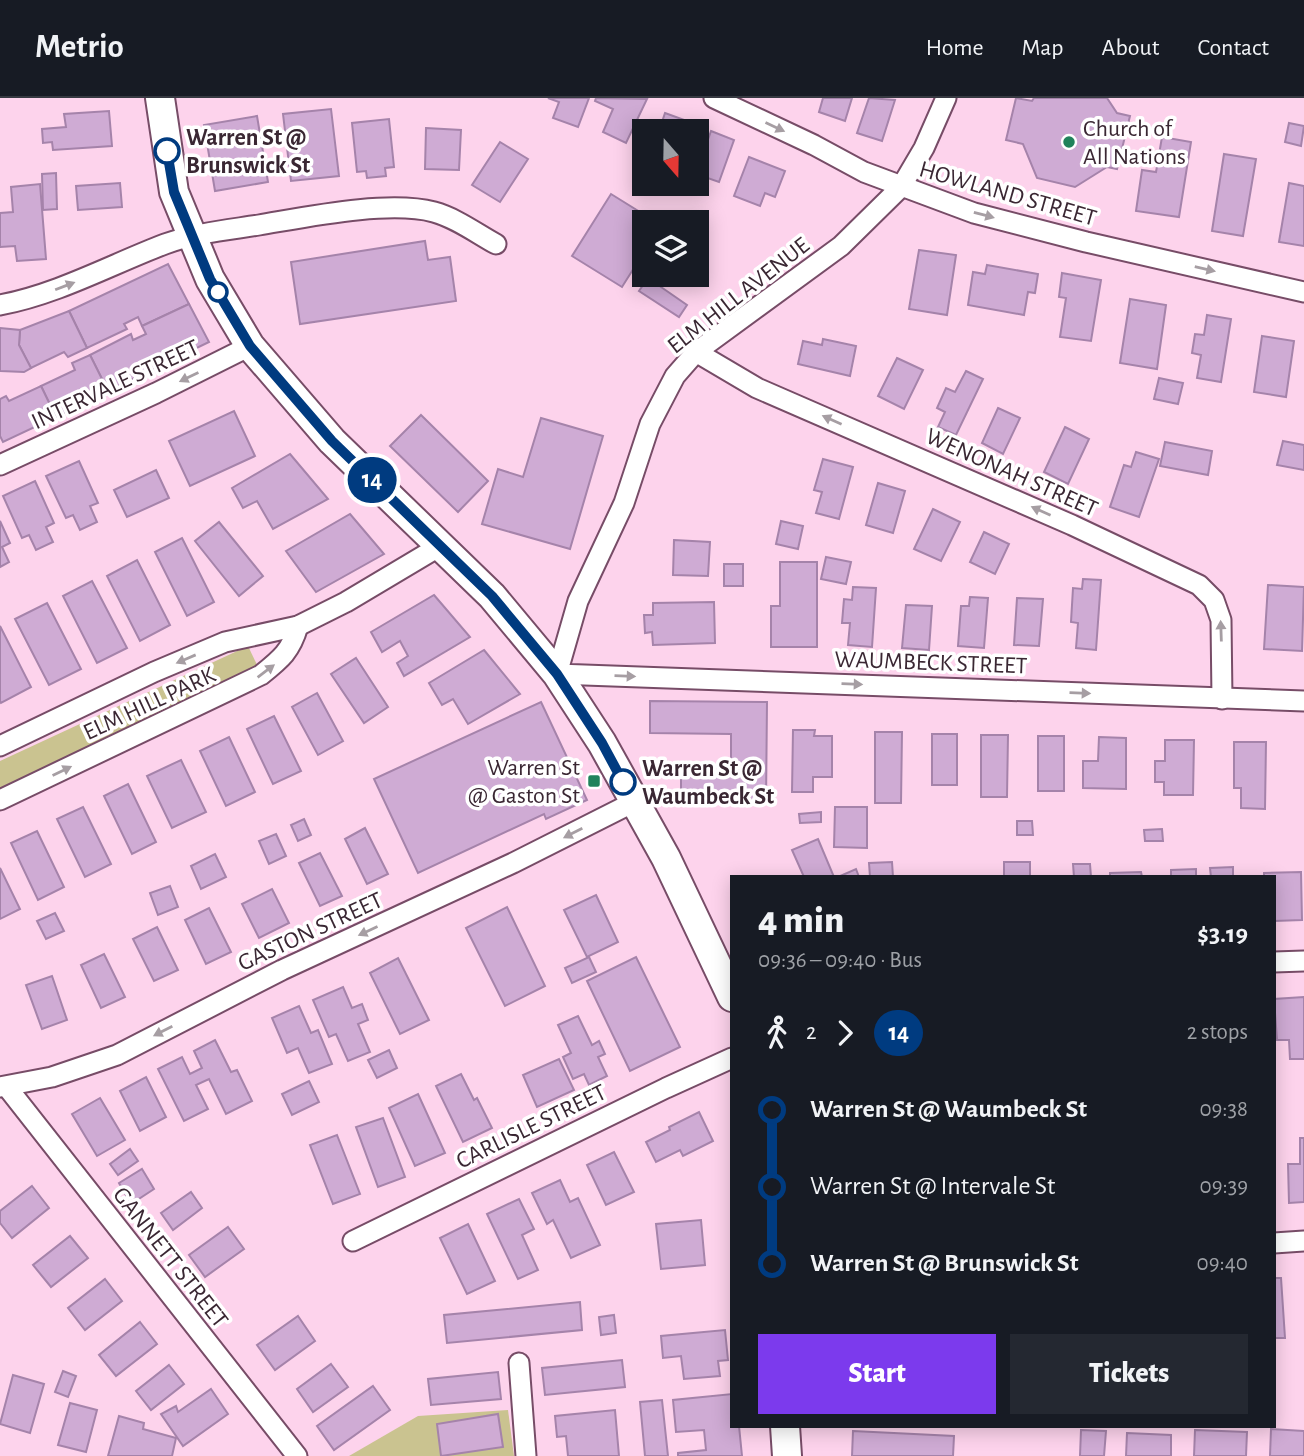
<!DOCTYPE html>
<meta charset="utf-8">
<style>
:root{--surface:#171b24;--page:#242831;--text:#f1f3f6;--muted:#9ea1a6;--line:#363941;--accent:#7c3aed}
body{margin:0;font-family:"Alegreya Sans",sans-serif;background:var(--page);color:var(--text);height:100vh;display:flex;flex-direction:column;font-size:26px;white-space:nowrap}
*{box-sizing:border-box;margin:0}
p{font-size:23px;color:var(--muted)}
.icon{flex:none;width:38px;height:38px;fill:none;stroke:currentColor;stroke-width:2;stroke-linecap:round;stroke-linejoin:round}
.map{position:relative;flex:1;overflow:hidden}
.side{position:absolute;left:730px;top:777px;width:546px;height:553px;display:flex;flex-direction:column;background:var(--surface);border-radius:0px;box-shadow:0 4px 18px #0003}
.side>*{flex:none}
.badge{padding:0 14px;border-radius:23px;font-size:24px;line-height:46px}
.needle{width:46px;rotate:160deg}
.buttons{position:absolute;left:632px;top:21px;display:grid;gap:14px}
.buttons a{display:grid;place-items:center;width:77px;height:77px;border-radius:0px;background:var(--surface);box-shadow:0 4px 18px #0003;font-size:35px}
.map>.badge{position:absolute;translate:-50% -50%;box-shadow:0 0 0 4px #fff}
.legs{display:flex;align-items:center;gap:10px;height:77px;padding:0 28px;font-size:23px}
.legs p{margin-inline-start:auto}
.headline{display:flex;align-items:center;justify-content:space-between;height:119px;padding:0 28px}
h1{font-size:38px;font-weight:800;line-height:52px}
.action{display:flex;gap:14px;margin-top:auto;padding:14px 28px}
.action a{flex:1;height:80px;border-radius:0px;background:var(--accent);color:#fff;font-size:28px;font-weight:800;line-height:80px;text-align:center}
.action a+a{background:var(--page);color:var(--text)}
ul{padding:0 28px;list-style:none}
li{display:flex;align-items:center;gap:24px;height:77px;font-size:26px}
li i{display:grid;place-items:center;width:10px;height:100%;margin:0 9px;background:currentColor}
li i::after{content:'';width:18px;height:18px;margin:-9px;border:5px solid;border-radius:50%;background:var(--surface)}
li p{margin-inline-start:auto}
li:first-child i{background:linear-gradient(#0000 50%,currentColor 0)}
li:last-child i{background:linear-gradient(currentColor 50%,#0000 0)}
header{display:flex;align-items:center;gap:42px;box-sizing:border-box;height:98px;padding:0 35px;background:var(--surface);border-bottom:2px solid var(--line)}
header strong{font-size:33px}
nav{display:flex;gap:38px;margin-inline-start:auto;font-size:24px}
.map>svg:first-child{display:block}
.green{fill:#cac390}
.building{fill:#cfabd4;stroke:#a583aa;stroke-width:2}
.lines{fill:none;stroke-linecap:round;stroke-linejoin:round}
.street-casing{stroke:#774c67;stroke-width:23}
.secondary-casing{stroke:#774c67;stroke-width:32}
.street{stroke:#fff;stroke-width:19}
.secondary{stroke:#fff;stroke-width:28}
.oneway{fill:#a69ea3}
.line-1-casing{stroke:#fff;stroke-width:16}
.line-1{stroke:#003b80;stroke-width:10}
.poi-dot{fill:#20825b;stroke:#fff;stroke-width:2.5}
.stop-1-dot{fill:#fff;stroke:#003b80;stroke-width:3.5}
.labels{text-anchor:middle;stroke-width:7;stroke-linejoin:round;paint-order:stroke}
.poi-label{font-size:24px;fill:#3a2733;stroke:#fff;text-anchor:start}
.stop-label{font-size:24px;font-weight:bold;fill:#3a2733;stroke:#fff;text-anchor:start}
.street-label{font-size:24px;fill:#3a2733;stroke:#fff}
</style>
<header>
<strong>Metrio</strong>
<nav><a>Home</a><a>Map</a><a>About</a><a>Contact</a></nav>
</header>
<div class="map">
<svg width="1304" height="1358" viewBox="0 0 1304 1358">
<rect width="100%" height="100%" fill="#fdd3ec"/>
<g class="green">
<path d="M248,548L260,573L0,694V663Z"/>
<path d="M508,1312L514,1358H349L418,1318Z"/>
</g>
<g class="building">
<path d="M548,0H589L578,29L553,20L559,4Z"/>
<path d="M596,0L647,1L626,45L603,34L613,11L595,3Z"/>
<path d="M823,0H852L845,23L819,14Z"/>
<path d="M869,0L895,2L882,43L857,35Z"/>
<path d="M1016,0L1032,3L1034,0H1107L1117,15L1130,18L1117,71L1107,69L1075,89L1037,80L1023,46L1006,42Z"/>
<path d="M331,11L339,78L291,83L283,16Z"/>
<path d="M109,13L112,48L53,52L52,44L43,45L42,31L66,29L64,16Z"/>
<path d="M665,15L690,24L687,33H659Z"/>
<path d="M257,18L268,84L215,93L204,27Z"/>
<path d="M389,21L394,69L385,70L386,78L367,80L366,73L357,74L352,25Z"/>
<path d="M1289,25L1304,28L1301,48L1285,44Z"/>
<path d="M426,30L461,32L459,72L425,71Z"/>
<path d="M711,33L734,42L719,84L696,76Z"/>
<path d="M1162,39L1191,44L1179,119L1136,113L1142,72L1156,74Z"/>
<path d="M500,44L528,61L500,104L472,87Z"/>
<path d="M1224,56L1256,61L1243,138L1212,133Z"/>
<path d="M749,59L785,73L775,99L765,95L760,108L734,98Z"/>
<path d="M56,75L57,111L43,112L42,76Z"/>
<path d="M120,85L122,109L78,112L76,88Z"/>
<path d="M1289,85L1304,88V148L1279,144Z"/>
<path d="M40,86L46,161L17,163L15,148L0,149V115L13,114L11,89Z"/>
<path d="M611,96L656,124H644V154L622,189L572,158Z"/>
<path d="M425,143L428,162L450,159L456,203L300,226L291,164Z"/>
<path d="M919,152L956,157L947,217L909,211Z"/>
<path d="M168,166L189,206L142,228L138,219L124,226L127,231L87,250L69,213Z"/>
<path d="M987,167L1038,176L1035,195L1028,194L1024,217L968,207L973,174L985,176Z"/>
<path d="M1062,175L1101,182L1091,243L1060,239L1066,200L1059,199Z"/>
<path d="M648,180L687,207L679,219L639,193Z"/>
<path d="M1130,201L1166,207L1157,271L1120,265Z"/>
<path d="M189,206L209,244L108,293L90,257L131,236L133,242L146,236L142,228Z"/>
<path d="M69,213L87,250L68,259L64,254L31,270L19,247L20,232Z"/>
<path d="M1207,217L1231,221L1221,284L1197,280L1201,257L1192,255L1195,236L1204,237Z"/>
<path d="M0,230L20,232L19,247L31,270L24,274L0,273Z"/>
<path d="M1262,238L1294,243L1286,299L1254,294Z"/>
<path d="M823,241L856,248L850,278L798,266L803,243L822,247Z"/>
<path d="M90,257L108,293L56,319L41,288L75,272L72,265Z"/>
<path d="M897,260L923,272L904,311L878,298Z"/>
<path d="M966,273L983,281L956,337L938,329L945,314L937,310L946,290L955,294Z"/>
<path d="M1159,280L1183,285L1178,306L1154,301Z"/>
<path d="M41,288L56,319L3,344L0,338V301L6,298L9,303Z"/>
<path d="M998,310L1020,320L1003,356L982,345Z"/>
<path d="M234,313L255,358L190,388L169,343Z"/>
<path d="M421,317L488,383L458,414L390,348Z"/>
<path d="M541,320L603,338L570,451L482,426L498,371L523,379Z"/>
<path d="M1065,329L1089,341L1068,386L1044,374Z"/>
<path d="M1283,343L1304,347V372L1277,367Z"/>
<path d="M1165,344L1212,353L1208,377L1160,368Z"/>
<path d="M1136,354L1159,361L1139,419L1110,409L1124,367L1131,369Z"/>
<path d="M290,356L328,401L273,431L257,403L243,410L232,390Z"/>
<path d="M823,361L853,369L839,421L816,415L822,394L814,392Z"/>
<path d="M79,363L98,405L90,408L97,424L80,432L73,417L66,420L46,378Z"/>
<path d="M156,372L169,400L127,419L114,392Z"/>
<path d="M35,383L54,425L46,429L53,444L36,452L29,437L22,440L3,398Z"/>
<path d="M878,385L905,393L893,435L866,427Z"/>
<path d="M933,411L960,424L941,463L914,451Z"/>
<path d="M350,416L384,456L316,494L286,453Z"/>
<path d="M0,423L10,445L2,449L9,464L0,469Z"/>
<path d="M781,423L803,428L798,451L776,446Z"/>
<path d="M219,424L263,478L239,498L195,443Z"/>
<path d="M984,434L1009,446L995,476L970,464Z"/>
<path d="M182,440L214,504L187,518L155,454Z"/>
<path d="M674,442L710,444L708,478L673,477Z"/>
<path d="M826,459L851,464L846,486L821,481Z"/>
<path d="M137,462L170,527L140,543L107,478Z"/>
<path d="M780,464H817V549H771V508H780Z"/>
<rect x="724" y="466" width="19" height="22"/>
<path d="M1083,481L1101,482L1096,552L1076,550L1078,525L1071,524L1073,490L1082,491Z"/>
<path d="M92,483L127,550L97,565L63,498Z"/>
<path d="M1268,487L1304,489L1302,553L1264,551Z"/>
<path d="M853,489L876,490L872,549L848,547L850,525H842L844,501L852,502Z"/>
<path d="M434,497L470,539L404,578L397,565L408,558L400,543L382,554L371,534Z"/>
<path d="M970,499L988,500L984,550L958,548L961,508H969Z"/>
<path d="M1017,500L1043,501L1039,548L1014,547Z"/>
<path d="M714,504L715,545L653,547L652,534L645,535L644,517H653V505Z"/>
<path d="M47,505L81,571L49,587L15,521Z"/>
<path d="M906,507L932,508L929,552L902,550Z"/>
<path d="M0,528L31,589L1,605L0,603Z"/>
<path d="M484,552L520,596L468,626L453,601L442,607L429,585Z"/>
<path d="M356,560L388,609L364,625L331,576Z"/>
<path d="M317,595L343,643L318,657L292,609Z"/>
<path d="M650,603L767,604L766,705H681V677H731V636L650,635Z"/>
<path d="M541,604L587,702L546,721L544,716L418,775L374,681Z"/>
<path d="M274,618L301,673L273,686L247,631Z"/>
<path d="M793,632H815L814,638H832V679H813V694H792Z"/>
<path d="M875,634H902L901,705H875Z"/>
<rect x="932" y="636" width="25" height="51"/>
<path d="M981,637H1008L1007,699H981Z"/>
<rect x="1038" y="638" width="26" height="55"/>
<path d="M229,639L255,694L226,708L200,653Z"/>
<path d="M1099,639L1126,640V691L1083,690V663H1098Z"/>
<path d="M1165,642H1194L1193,697H1164V684H1155V663H1165Z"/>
<path d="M1234,644H1266L1265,711L1241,710V690H1234Z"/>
<path d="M181,662L206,714L172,730L147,678Z"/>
<path d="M128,686L156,744L132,756L104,698Z"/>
<path d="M83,709L111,766L85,779L57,721Z"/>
<path d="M835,709H867V750L834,749Z"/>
<path d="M821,714V724L800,725L799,716Z"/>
<path d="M304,721L311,737L298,743L291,727Z"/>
<path d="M1017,723H1032L1033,737H1017Z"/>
<path d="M365,730L388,776L367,786L345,741Z"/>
<path d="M1162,731L1163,743H1145L1144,732Z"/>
<path d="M37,733L64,789L38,802L11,745Z"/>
<path d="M276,736L286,758L269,766L259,743Z"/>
<path d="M818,741L834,779H804L792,752Z"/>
<path d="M320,755L342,798L320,808L299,765Z"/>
<path d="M215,756L226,779L201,791L191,768Z"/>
<path d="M892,764L893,779H870L869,765Z"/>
<rect x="1004" y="764" width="26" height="15"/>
<path d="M1073,766H1090L1091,779H1074Z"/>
<path d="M1233,769V779H1211L1210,770Z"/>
<path d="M0,770L20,811L0,821Z"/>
<path d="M856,771L859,779H838Z"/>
<path d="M1196,771V779H1171V772Z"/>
<path d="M1141,774L1142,779H1110V775Z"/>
<path d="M1301,774L1302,822L1274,823V779H1264V775Z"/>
<path d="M170,788L178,809L158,817L150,795Z"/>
<path d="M272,791L289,825L259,840L242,806Z"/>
<path d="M596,797L618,844L587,859L564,812Z"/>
<path d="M507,809L545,888L505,908L466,830Z"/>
<path d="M209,810L231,854L206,866L185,822Z"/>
<path d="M55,815L64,833L46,841L37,823Z"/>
<path d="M157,829L178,872L154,883L133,841Z"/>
<path d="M104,856L125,899L101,910L81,867Z"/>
<path d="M589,859L596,874L572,885L565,870Z"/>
<path d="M636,859L680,949L630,973L587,883Z"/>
<path d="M398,860L429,922L400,936L370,875Z"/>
<path d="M52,878L67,922L42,931L26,887Z"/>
<path d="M343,889L352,910L362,906L368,922L358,926L370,954L348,963L336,936L329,939L313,902Z"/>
<path d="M1304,899V961H1290L1289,942H1277L1274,901Z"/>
<path d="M299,908L311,935L318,932L332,966L309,975L298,950L287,955L272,920Z"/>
<path d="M578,918L592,947L599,943L605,956L598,959L607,978L589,987L584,976L573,981L563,959L571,955L558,927Z"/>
<path d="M215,942L231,974L237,972L252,1003L226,1016L209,981L196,987L208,1011L184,1023L158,971L182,959L190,976L202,970L194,953Z"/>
<path d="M389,952L397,970L377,980L368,962Z"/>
<path d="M559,961L574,992L537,1009L523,977Z"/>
<path d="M461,976L474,1002L477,1000L492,1030L463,1044L436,988Z"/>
<path d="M146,979L166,1019L140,1033L120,993Z"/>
<path d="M309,983L319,1004L292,1017L282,996Z"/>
<path d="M418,996L445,1055L415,1068L389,1010Z"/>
<path d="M100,1000L125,1042L97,1058L72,1016Z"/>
<path d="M699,1014L713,1043L683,1058L680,1052L656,1064L646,1044L670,1032L669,1029Z"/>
<path d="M383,1020L405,1079L378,1089L356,1029Z"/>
<path d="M337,1037L360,1096L333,1106L310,1047Z"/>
<path d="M1300,1040H1304V1104L1289,1105L1288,1066H1300Z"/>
<path d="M130,1051L138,1063L118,1077L110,1066Z"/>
<path d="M614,1054L634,1094L606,1107L587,1067Z"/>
<path d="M142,1071L154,1091L131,1106L119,1085Z"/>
<path d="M560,1082L570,1104L578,1100L600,1147L571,1160L553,1122L547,1126L532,1095Z"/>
<path d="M32,1088L49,1110L12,1140L0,1125V1113Z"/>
<path d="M191,1094L202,1110L173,1132L161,1115Z"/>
<path d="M519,1101L534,1131L522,1137L538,1172L518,1181L487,1116Z"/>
<path d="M701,1122L705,1167L661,1171L656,1126Z"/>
<path d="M468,1126L495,1183L467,1196L440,1140Z"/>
<path d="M228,1129L244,1151L205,1179L189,1157Z"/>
<path d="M70,1138L88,1160L51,1189L33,1167Z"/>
<path d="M1274,1180H1281L1285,1240H1274Z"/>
<path d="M105,1181L122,1203L85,1232L68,1210Z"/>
<path d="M580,1204L582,1232L447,1245L444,1217Z"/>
<path d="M614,1217L616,1235L601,1237L599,1219Z"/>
<path d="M298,1218L315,1243L275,1272L257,1247Z"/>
<path d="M140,1224L157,1246L116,1278L99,1257Z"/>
<path d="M725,1232L728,1262L718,1263L720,1278L684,1281L681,1258L663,1260L661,1238Z"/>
<path d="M622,1262L625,1289L545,1297L542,1270Z"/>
<path d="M331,1266L348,1289L313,1314L297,1291Z"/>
<path d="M169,1267L184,1286L151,1312L136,1293Z"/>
<path d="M63,1273L76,1278L68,1299L55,1294Z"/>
<path d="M498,1274L501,1301L431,1307L428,1281Z"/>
<path d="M13,1277L44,1286L30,1335L0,1326Z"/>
<path d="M373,1288L390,1312L334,1352L317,1328Z"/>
<path d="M211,1291L228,1316L183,1348L161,1316L176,1308L178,1314Z"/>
<path d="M732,1296V1328H739L742,1358H678V1355L706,1352L704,1332L676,1334L673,1302Z"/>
<path d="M662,1302L668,1358H645L640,1304Z"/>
<path d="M70,1305L97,1312L86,1354L58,1347Z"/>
<path d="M615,1312L619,1358H568L566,1338L557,1339L555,1318Z"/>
<path d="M498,1316L503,1349L441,1358L437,1326Z"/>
<path d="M119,1318L144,1325L143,1331L176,1340L172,1358H108Z"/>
<path d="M1271,1331L1304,1333V1358H1270Z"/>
<path d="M1081,1332L1106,1333L1104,1358H1080Z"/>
<path d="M1195,1332L1247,1334L1246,1358H1194Z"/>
<path d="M853,1333L954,1338L953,1358H852Z"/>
<path d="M1127,1335L1171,1337V1358H1126Z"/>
</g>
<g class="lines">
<defs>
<g id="street">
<path d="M714,0L814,47L864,74L974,115L1086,144L1304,194"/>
<path d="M946,0L924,50L901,89L841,148L696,254L675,278L650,326L624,405L578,503L557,576L1304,603"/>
<path d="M0,207C58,196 110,167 165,146C195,135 227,132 259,127C307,119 388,102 434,114C456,120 476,135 496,146"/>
<path d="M696,254L757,290L1072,427L1199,487L1214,502L1221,522L1222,601"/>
<path d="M0,367L156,295L250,248"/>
<path d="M0,648L154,574L225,544L298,528L346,504L440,448"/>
<path d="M0,702L261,577C281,561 291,553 298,528"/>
<path d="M1274,864L1304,863"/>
<path d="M0,989L52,979L117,957L282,872L513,765L634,704"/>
<path d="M7,989L297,1358"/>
<path d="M353,1143L666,990L732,960"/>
<path d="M1274,1145L1304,1143"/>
<path d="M519,1265L526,1358"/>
</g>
<g id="secondary">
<path d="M160,0L174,94L210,181L250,248L332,343L492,498L557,576L602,645L666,760L732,899"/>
<path d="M785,1328L787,1358"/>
</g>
</defs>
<use href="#street" class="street-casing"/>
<use href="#secondary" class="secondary-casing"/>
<use href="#street" class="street"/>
<use href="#secondary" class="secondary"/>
</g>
<defs><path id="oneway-solid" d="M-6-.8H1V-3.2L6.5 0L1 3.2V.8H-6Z" transform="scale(1.75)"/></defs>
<g class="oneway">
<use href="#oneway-solid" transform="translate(775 29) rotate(25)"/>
<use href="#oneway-solid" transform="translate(984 117) rotate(15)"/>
<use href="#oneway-solid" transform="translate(1205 171) rotate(13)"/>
<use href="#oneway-solid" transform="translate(65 188) rotate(-21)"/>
<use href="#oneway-solid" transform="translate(189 279) rotate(154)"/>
<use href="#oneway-solid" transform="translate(832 322) rotate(-156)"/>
<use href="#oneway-solid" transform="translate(1041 413) rotate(-156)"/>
<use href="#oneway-solid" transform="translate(1221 533) rotate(-92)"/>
<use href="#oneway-solid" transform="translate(186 561) rotate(157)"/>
<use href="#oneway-solid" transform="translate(266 573) rotate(-37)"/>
<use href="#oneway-solid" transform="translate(625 578) rotate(2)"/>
<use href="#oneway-solid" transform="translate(852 586) rotate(2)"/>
<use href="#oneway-solid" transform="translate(1080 595) rotate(2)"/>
<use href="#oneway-solid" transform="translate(62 673) rotate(-26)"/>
<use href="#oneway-solid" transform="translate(573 735) rotate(153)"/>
<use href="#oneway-solid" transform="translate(368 833) rotate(155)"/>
<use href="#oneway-solid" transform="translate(163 933) rotate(153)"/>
</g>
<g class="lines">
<defs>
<path id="line-1" d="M167,53L174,94L210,181L250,248L332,343L492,498L557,576L602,645L623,684"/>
</defs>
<use href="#line-1" class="line-1-casing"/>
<use href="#line-1" class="line-1"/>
</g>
<g class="poi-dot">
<circle cx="1069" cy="44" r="7"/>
<rect x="587" y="676" width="14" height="14" rx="3.5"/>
</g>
<g class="stop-1-dot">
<circle cx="167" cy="53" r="12"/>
<circle cx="218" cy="194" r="9"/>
<circle cx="623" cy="684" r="12"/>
</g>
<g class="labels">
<g class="poi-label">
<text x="1083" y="38">Church of<tspan x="1083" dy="28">All Nations</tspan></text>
<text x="580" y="677" text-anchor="end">Warren St<tspan x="580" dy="28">@ Gaston St</tspan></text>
</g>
<g class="stop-label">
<text x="186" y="47">Warren St @<tspan x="186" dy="28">Brunswick St</tspan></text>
<text x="642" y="678">Warren St @<tspan x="642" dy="28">Waumbeck St</tspan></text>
</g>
<g class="street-label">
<text transform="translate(1008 95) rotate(16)" y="8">HOWLAND STREET</text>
<text transform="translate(738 197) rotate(-38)" y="8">ELM HILL AVENUE</text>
<text transform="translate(115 286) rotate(-25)" y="8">INTERVALE STREET</text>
<text transform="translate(1012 374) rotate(24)" y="8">WENONAH STREET</text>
<text transform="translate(931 564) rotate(2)" y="8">WAUMBECK STREET</text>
<text transform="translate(149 605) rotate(-25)" y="8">ELM HILL PARK</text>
<text transform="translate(310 833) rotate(-25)" y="8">GASTON STREET</text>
<text transform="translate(531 1028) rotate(-26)" y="8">CARLISLE STREET</text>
<text transform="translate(171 1159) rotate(52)" y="8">GANNETT STREET</text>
</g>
</g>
</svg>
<div class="buttons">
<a><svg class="needle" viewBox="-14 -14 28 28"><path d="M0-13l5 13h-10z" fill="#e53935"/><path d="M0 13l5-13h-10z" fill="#9ea1a6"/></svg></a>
<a><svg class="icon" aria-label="layers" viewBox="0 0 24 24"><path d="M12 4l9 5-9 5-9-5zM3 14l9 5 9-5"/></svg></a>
</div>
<b class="badge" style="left:372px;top:382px;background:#003b80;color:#fff">14</b>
<section class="side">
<div class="headline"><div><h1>4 min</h1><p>09:36 – 09:40 · Bus</p></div><b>$3.19</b></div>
<div class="legs"><svg class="icon" aria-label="walk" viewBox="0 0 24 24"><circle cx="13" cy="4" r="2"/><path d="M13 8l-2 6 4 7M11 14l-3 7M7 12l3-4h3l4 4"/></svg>2<svg class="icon" aria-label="forward" viewBox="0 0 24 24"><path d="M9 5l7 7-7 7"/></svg><b class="badge" style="background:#003b80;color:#fff">14</b><p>2 stops</p></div>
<ul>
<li><i style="color:#003b80"></i><b>Warren St @ Waumbeck St</b><p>09:38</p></li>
<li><i style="color:#003b80"></i><span>Warren St @ Intervale St</span><p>09:39</p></li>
<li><i style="color:#003b80"></i><b>Warren St @ Brunswick St</b><p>09:40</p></li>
</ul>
<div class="action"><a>Start</a><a>Tickets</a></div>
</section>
</div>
